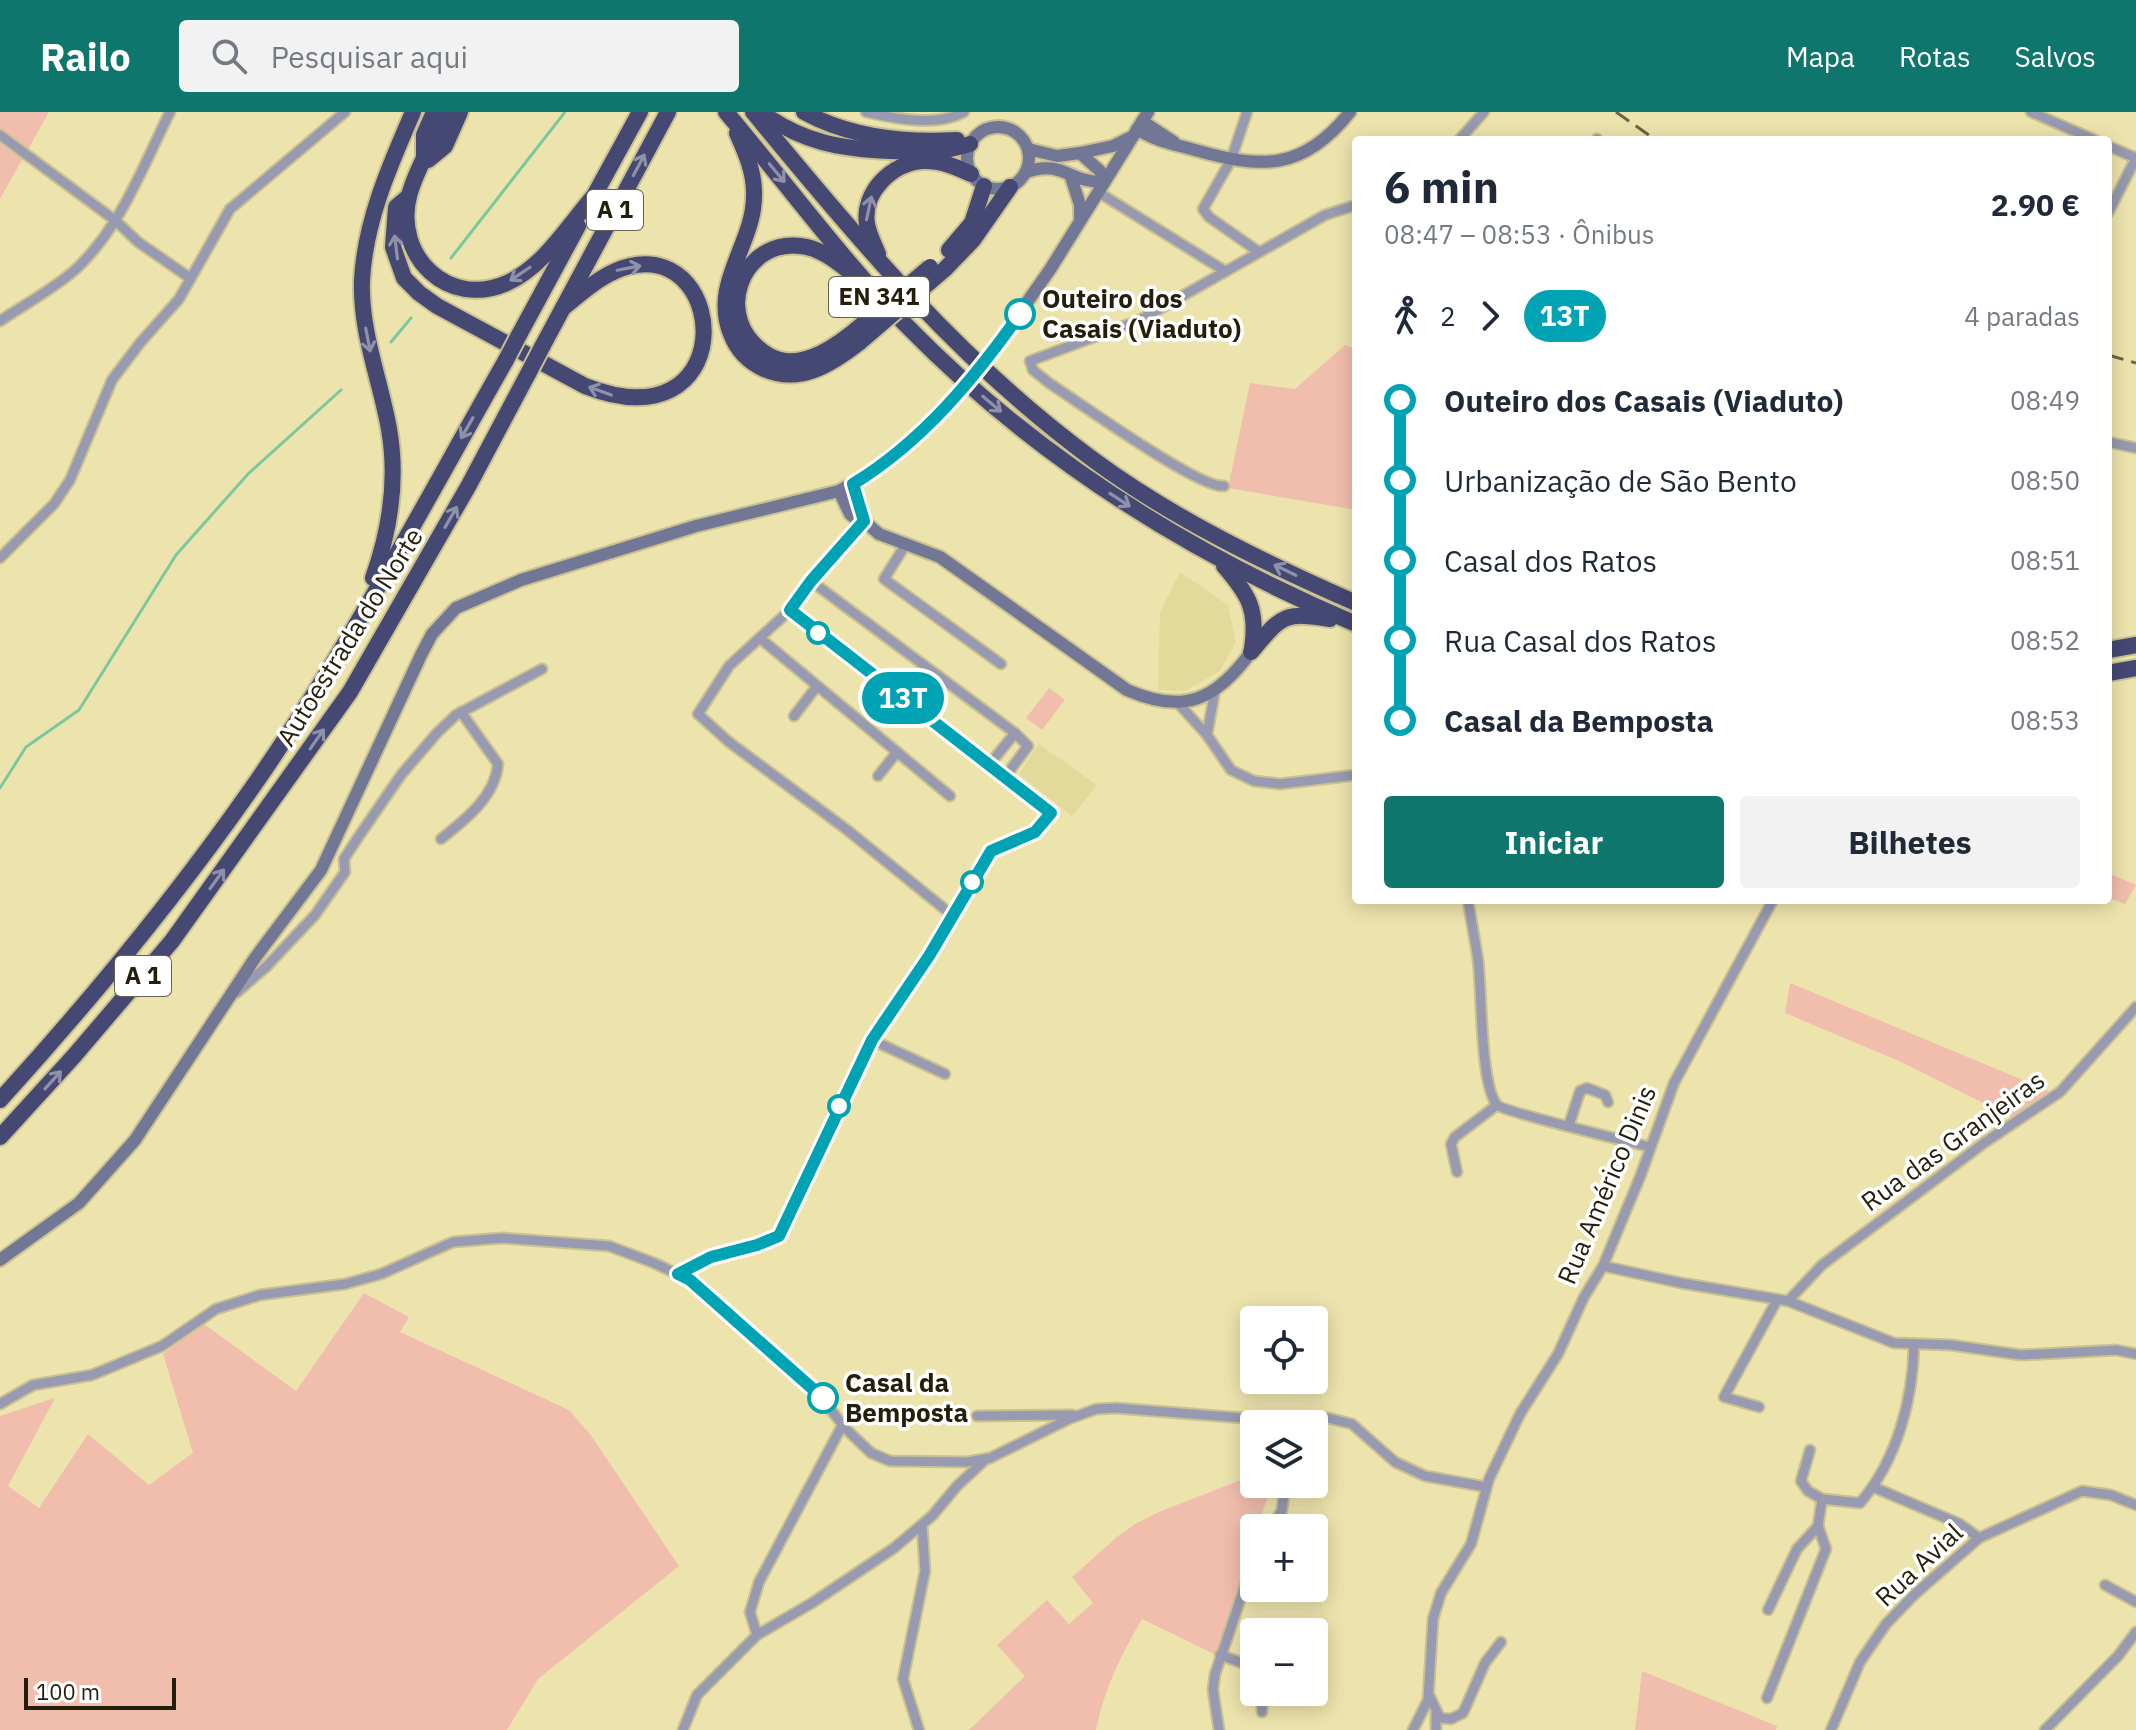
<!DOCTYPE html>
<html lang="pt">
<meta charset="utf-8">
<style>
:root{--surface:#fff;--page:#f2f2f3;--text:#1f2937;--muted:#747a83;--accent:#0f766e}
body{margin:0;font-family:"IBM Plex Sans",sans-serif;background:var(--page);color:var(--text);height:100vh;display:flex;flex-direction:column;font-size:30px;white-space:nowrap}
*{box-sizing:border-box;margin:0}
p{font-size:26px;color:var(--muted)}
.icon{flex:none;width:44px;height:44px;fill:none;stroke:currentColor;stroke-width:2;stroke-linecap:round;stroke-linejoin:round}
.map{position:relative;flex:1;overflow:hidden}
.details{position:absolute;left:1352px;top:24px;width:760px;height:768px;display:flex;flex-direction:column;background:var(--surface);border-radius:8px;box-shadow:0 4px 20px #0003}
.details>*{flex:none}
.badge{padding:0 16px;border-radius:26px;font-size:28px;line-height:52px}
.buttons{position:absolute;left:1240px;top:1194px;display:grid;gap:16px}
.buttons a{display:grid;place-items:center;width:88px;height:88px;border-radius:8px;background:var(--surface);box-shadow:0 4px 20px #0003;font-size:40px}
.scale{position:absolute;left:24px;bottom:20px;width:152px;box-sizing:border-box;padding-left:8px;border:4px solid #231f0a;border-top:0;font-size:22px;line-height:28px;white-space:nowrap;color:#231f0a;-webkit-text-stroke:6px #fff;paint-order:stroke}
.map>.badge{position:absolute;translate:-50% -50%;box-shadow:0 0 0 4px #fff}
.legs{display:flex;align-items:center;gap:12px;height:88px;padding:0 32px;font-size:26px}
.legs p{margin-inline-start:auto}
.summary{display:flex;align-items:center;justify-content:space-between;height:136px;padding:0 32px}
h1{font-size:44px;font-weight:700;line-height:60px}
.primary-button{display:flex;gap:16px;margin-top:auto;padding:16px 32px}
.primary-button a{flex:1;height:92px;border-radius:8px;background:var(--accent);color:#fff;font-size:32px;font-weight:700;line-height:92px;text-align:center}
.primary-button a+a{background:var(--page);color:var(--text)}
ul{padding:0 32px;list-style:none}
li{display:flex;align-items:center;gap:28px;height:80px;font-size:30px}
li i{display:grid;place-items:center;width:12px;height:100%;margin:0 10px;background:currentColor}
li i::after{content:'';width:20px;height:20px;margin:-10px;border:6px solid;border-radius:50%;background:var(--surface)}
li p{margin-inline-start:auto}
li:first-child i{background:linear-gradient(#0000 50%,currentColor 0)}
li:last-child i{background:linear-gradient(currentColor 50%,#0000 0)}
header{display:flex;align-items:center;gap:48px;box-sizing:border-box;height:112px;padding:0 40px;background:var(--accent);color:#fff}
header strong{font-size:38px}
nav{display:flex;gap:44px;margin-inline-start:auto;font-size:28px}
.search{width:560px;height:72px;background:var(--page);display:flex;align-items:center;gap:20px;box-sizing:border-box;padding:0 28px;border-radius:8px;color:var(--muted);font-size:30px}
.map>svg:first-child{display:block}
.built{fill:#e3d99b}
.green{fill:#f1bead}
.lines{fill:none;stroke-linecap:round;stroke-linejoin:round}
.stream{stroke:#7bc89f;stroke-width:3}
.street-casing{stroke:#c9c190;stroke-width:13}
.secondary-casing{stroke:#c9c190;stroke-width:16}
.highway-casing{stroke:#c9c190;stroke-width:20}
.street{stroke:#979ab0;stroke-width:9}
.secondary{stroke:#737796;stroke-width:12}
.highway{stroke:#454873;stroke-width:16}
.rail{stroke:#6b6544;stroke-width:3;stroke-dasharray:16 8;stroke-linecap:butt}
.secondary-bridge-casing{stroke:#c9c190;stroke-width:16;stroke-linecap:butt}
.highway-bridge-casing{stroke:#c9c190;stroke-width:20;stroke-linecap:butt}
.secondary-bridge{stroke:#737796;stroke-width:12}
.highway-bridge{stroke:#454873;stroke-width:16}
.oneway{stroke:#8f91ab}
.line-1-casing{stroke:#fff;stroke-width:18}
.line-1{stroke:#00a3b4;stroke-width:12}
.stop-1-dot{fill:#fff;stroke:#00a3b4;stroke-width:4}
.labels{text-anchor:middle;stroke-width:7;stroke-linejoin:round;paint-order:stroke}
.shield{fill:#fff;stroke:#656254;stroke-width:2}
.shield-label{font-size:24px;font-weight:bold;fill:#231f0a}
.stop-label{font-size:26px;font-weight:bold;fill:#231f0a;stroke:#fff;text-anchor:start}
.street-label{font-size:26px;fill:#231f0a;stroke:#fff}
</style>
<header>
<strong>Railo</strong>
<div class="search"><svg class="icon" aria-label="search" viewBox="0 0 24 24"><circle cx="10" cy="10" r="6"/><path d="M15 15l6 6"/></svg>Pesquisar aqui</div>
<nav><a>Mapa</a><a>Rotas</a><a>Salvos</a></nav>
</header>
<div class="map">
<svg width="2136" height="1618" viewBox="0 0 2136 1618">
<rect width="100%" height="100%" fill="#ede4ad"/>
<g class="built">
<path d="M1180,460L1228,493L1236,530L1220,559L1185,579L1158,578L1160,500Z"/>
<path d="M1039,632L1097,673L1072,704L1019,662Z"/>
</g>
<g class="green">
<path d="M0,0H49L0,87Z"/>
<path d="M1345,233L1356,237V398L1228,376L1250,271L1295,277Z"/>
<path d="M1049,576L1065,588L1042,618L1026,606Z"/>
<path d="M2108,761L2136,773L2125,792L2108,786Z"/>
<path d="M1790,871L2049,979L2011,1005L1899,949L1785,901Z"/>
<path d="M364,1181L409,1205L400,1220L569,1298L590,1322L679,1454L538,1567L507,1618H0V1304L55,1286L8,1374L39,1396L88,1322L149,1373L193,1341L163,1242L204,1212L296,1279Z"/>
<path d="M1254,1363V1372H1272L1257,1416H1254V1427L1216,1543L1142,1507C1121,1543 1104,1577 1096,1618H969L1025,1564L997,1533L1047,1488L1069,1512L1093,1491L1072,1465L1118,1424L1137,1411L1161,1399Z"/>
<path d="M1642,1559L1777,1614L1776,1618H1635Z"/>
</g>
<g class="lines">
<g class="stream">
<path d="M451,146L565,0"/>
<path d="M391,230L411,206"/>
<path d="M0,676L26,635L79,598L176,443L248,362L341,278"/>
</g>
<defs>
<g id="street">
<path d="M866,0C896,7 937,15 964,0"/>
<path d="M1247,0L1231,48L1203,97L1209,105L1259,140"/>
<path d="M2031,0L2095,28"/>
<path d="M0,23L116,109L138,130L190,166"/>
<path d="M1459,28L1484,0"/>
<path d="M1597,28V27"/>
<path d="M2108,34L2136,46"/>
<path d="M1098,80L1225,159"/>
<path d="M2108,101L2136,46"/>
<path d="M0,209C25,192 54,177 76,157C121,115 143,54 170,0"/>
<path d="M2108,330L2136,336"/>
<path d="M1224,374C1199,377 1077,289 1049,271L1033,258L1030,249L1140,208L1325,103L1356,93"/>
<path d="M864,409L811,469L790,498L729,554L698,602L729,630L846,717L952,803"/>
<path d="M906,432L884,467L1001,552"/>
<path d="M0,446L54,392L70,368L112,268L140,231L179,187L230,97L345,0"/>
<path d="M811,469L1015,621L1028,634L1005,665"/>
<path d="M761,527L950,684"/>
<path d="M1177,590L1207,623L1231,658L1254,669L1280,672L1356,663"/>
<path d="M794,604L817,574"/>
<path d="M1207,623L1215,578"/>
<path d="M989,653L1015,621"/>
<path d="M878,664L897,640"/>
<path d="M441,727C466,707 495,685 498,652L461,600"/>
<path d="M1468,788C1471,808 1475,828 1478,848C1482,878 1480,973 1497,993C1504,1000 1631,1030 1650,1035"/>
<path d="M236,881L267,854L315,803L345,760L344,747L357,727L401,663L437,621L456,603L542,557"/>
<path d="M872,928L945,962"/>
<path d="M1569,1013L1580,979L1587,976L1605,983L1608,990"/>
<path d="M1457,1060L1451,1032L1455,1025L1497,993"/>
<path d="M1603,1154L1681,1171L1788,1189L1894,1231L1951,1233L2021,1243L2116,1238L2136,1242"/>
<path d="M678,1162L711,1145L757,1133L779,1124L872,928L929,844L991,739L1035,720L1051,701L790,498"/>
<path d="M1788,1189L1822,1153L1984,1031L2060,980L2136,895"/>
<path d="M0,1292L33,1273L92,1263L162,1234L216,1197L260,1183L345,1172L381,1162L453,1130L502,1126L609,1134L654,1151L690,1168L816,1279L846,1317L871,1341L890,1349L967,1350L990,1346L1069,1307L1096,1297L1116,1296L1282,1309L1328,1306L1352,1312L1395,1350L1425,1364L1486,1375"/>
<path d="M1759,1295L1724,1285L1777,1188"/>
<path d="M977,1304L1073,1303"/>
<path d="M1810,1338L1801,1369L1808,1379L1822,1387"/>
<path d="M1873,1375L1960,1412L1979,1426"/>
<path d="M1272,1416L1282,1398L1285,1372"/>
<path d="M2105,1473L2136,1490"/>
<path d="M1768,1498L1797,1437L1818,1414"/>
<path d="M757,1523L750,1500L759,1470L843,1312"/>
<path d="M1220,1543L1254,1555"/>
<path d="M1429,1583L1440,1606L1451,1607L1463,1601L1485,1551L1501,1530"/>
<path d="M1767,1586L1826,1437L1818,1414L1822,1387L1860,1391C1897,1348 1913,1288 1914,1232"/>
<path d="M1262,1600V1590L1271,1580"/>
<path d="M1436,1601V1618"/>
<path d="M683,1618L697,1583L757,1523L812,1491L894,1436L932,1404L957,1374L985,1348"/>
<path d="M919,1618L903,1567L925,1459L922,1413"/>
<path d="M1219,1618L1213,1578L1215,1562L1254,1447"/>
<path d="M1413,1618L1428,1588L1433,1507L1441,1481L1471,1432L1489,1367L1520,1302L1558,1242L1584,1185L1603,1154L1640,1065L1674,971L1773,788"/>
<path d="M1831,1618L1860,1550L1886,1512L1915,1482L1979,1426L2082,1379L2111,1383L2136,1393"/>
<path d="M2045,1618L2118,1544L2136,1520"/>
</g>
<g id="secondary">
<path d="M1142,9L1174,30"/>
<circle cx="998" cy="46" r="31"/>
<path d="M1137,17C1155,29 1174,32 1195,38C1262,57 1303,59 1350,0"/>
<path d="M1028,37L1057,44L1080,41L1100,59L1104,70"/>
<path d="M1080,41L1113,34L1129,26"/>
<path d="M1026,60C1063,47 1069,71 1104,70"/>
<path d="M1071,65L1080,93V105"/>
<path d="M1000,229L1051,156L1148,0"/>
<path d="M853,372L864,409"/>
<path d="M839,379L850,402L857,408L864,409L879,422L940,445L1127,578C1184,603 1216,588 1251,540"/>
<path d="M0,1148L79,1091L135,1028L255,846L321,758L421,543L432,522L456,496L521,468L696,414L839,379L866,364L919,322L945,296"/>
</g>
<g id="highway">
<path d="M447,0C436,24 415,59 409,84C394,144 448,197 507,171C543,155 568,114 593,85"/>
<path d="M726,0C786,71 841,147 906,213C1033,343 1188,441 1356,512"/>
<path d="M753,0C857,127 962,252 1095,349C1174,407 1267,452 1356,491"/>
<path d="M761,0C801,30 841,37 890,39C918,40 943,41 970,32"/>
<path d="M804,0C851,26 904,31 957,28"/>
<path d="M737,21C745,39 754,59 754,80C756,131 710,170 731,222C737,238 749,250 764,257C800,273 832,252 860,230"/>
<path d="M424,42V23L434,0"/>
<path d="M428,48L445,34L460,0"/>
<path d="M409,84L396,95L393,135L404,166L419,181L437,194L585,274C739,334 731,132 630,154C604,160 583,180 563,196"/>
<path d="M589,93L640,0"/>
<path d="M949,138L972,111L984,74"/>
<path d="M878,142C874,132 869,123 867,112C862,80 892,51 923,49C940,48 956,55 971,62"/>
<path d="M945,157L973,128L1010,75"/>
<path d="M850,160C836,149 820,136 801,134C741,126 710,208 768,243C797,260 829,239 852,221"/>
<path d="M519,223L578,114"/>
<path d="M542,235L668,0"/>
<path d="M1224,454C1249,483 1258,498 1252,537"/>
<path d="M373,466C390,418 398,368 389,317C380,267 360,219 362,168C365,109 390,53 413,0"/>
<path d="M2108,538L2136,533"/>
<path d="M1251,540C1281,505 1282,499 1330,507"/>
<path d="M2108,561L2136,556"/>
<path d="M0,988C90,889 175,786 252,676C347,540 424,392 506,248"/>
<path d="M0,1025L74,944L172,829L350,580L469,373L529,260"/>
</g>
</defs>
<use href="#street" class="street-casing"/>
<use href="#secondary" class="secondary-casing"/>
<use href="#highway" class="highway-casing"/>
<use href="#street" class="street"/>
<use href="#secondary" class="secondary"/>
<use href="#highway" class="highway"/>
<g class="rail">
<path d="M1616,0L1656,28"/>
<path d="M2108,243L2136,251"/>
</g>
<defs>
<path id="secondary-bridge" d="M945,296L969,270L1000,229"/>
<g id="highway-bridge">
<path d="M852,221L930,155"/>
<path d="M860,230L945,157"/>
<path d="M506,248L519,223"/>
<path d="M529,260L542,235"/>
</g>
</defs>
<use href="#secondary-bridge" class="secondary-bridge-casing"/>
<use href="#highway-bridge" class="highway-bridge-casing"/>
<use href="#secondary-bridge" class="secondary-bridge"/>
<use href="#highway-bridge" class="highway-bridge"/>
</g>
<defs><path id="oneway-shaft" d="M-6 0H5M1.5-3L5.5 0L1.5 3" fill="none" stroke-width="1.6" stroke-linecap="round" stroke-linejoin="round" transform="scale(2)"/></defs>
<g class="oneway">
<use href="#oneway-shaft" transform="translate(639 53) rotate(-62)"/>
<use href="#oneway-shaft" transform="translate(777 61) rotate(50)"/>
<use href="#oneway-shaft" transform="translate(869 96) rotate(-78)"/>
<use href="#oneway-shaft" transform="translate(396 135) rotate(-97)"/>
<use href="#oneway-shaft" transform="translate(629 156) rotate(-11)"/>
<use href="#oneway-shaft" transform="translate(520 162) rotate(146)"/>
<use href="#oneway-shaft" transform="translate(368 228) rotate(79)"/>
<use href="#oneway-shaft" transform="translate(600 279) rotate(-160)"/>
<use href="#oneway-shaft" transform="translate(992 292) rotate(40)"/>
<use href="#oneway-shaft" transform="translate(467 316) rotate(120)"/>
<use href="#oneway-shaft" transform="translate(1120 388) rotate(33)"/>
<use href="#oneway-shaft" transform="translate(451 405) rotate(-60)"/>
<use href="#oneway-shaft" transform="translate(1285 458) rotate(-154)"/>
<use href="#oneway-shaft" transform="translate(317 627) rotate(-55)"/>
<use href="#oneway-shaft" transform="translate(217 767) rotate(-54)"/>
<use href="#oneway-shaft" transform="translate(53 968) rotate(-48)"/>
</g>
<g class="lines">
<defs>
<path id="line-1" d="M823,1286L690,1168L678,1162L711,1145L757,1133L779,1124L872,928L929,844L991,739L1035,720L1051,701L790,498L811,469L864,409L853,372C922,330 974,267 1020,202"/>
</defs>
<use href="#line-1" class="line-1-casing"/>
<use href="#line-1" class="line-1"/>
</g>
<g class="stop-1-dot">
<circle cx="1020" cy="202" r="14"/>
<circle cx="818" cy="521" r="10"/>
<circle cx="972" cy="770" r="10"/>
<circle cx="839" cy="994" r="10"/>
<circle cx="823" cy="1286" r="14"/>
</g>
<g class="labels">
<g class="shield">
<rect x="587" y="78" width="56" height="40" rx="6"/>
<rect x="829" y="165" width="100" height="40" rx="6"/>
<rect x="115" y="844" width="56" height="40" rx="6"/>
</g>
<g class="shield-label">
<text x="615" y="106">A 1</text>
<text x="879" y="193">EN 341</text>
<text x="143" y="872">A 1</text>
</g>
<g class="stop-label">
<text x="1042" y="196">Outeiro dos<tspan x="1042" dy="30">Casais (Viaduto)</tspan></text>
<text x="845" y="1280">Casal da<tspan x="845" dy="30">Bemposta</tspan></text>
</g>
<g class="street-label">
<text transform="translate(350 525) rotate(-58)" y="9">Autoestrada do Norte</text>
<text transform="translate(1953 1029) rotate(-36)" y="9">Rua das Granjeiras</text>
<text transform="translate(1607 1073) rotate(-67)" y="9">Rua Américo Dinis</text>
<text transform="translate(1919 1453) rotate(-43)" y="9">Rua Avial</text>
</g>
</g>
</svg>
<div class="buttons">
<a><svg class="icon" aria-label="locate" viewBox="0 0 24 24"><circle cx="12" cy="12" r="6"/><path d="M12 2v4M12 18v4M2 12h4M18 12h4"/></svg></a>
<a><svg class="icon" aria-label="layers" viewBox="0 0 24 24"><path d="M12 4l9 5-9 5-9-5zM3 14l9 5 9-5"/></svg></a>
<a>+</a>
<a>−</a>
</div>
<div class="scale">100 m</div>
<b class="badge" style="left:903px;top:586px;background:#00a3b4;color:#fff">13T</b>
<section class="details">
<div class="summary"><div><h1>6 min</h1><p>08:47 – 08:53 · Ônibus</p></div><b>2.90 €</b></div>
<div class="legs"><svg class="icon" aria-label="walk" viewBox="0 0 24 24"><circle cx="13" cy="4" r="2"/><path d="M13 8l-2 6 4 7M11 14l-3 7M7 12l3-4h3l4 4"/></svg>2<svg class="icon" aria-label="forward" viewBox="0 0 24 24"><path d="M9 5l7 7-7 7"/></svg><b class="badge" style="background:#00a3b4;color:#fff">13T</b><p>4 paradas</p></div>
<ul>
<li><i style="color:#00a3b4"></i><b>Outeiro dos Casais (Viaduto)</b><p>08:49</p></li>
<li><i style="color:#00a3b4"></i><span>Urbanização de São Bento</span><p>08:50</p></li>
<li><i style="color:#00a3b4"></i><span>Casal dos Ratos</span><p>08:51</p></li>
<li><i style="color:#00a3b4"></i><span>Rua Casal dos Ratos</span><p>08:52</p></li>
<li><i style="color:#00a3b4"></i><b>Casal da Bemposta</b><p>08:53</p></li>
</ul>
<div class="primary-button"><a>Iniciar</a><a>Bilhetes</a></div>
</section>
</div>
